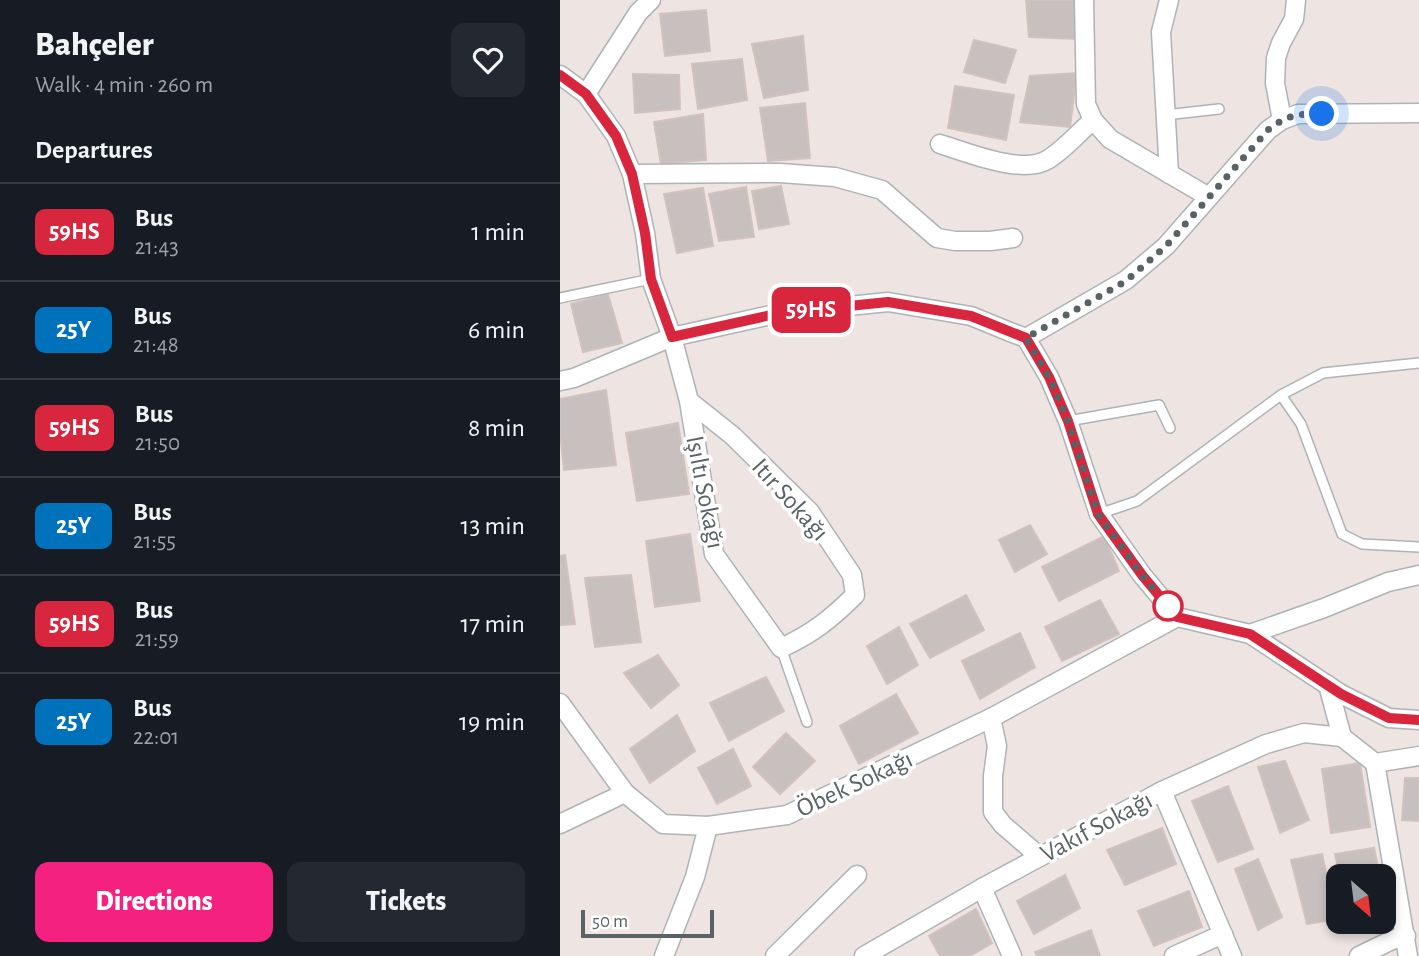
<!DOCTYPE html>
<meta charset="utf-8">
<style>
:root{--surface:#171b24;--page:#242831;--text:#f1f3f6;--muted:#9ea1a6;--line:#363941;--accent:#f42180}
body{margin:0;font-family:"Alegreya Sans",sans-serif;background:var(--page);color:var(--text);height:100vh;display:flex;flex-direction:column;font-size:26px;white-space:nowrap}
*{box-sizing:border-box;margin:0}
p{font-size:23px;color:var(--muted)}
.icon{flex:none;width:38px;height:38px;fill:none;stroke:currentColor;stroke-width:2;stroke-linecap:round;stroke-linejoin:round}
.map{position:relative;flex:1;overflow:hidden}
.details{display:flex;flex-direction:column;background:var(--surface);width:560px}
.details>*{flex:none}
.badge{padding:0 14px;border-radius:10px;font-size:24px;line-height:46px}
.needle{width:46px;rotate:152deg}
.tools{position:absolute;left:766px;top:864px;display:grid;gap:14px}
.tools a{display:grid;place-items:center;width:70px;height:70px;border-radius:14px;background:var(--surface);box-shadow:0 4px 10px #0003;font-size:35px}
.scale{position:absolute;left:21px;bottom:18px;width:133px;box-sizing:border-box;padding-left:7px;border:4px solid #596363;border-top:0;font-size:19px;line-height:24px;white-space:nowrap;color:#596363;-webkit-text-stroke:5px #fff;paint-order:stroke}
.you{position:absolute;width:35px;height:35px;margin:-18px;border:5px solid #fff;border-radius:50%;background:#1a73e8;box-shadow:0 0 0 10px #1a73e833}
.map>.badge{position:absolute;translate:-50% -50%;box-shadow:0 0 0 4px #fff}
h2{padding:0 35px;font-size:26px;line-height:63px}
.round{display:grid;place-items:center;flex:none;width:74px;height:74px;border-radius:14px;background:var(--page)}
.overview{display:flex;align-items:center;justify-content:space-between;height:119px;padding:0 35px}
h1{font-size:33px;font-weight:800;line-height:52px}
.primary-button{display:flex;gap:14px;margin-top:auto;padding:14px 35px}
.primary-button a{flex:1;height:80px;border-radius:14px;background:var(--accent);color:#fff;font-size:28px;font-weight:800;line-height:80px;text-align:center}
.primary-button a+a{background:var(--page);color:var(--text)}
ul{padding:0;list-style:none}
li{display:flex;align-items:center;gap:21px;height:98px;padding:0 35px;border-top:2px solid var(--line)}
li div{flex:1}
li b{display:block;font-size:26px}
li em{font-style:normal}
li .badge{min-width:77px;font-weight:700;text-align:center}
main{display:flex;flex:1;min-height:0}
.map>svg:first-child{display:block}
.building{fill:#c8c0be;stroke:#d2c2bf;stroke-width:2}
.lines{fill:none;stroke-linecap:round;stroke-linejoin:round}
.lane-casing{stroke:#adb4b5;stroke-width:12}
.street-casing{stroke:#adb4b5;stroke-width:21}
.lane{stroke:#fff;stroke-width:9}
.street{stroke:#fff;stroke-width:18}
.line-casing{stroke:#fff;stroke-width:16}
.line{stroke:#d7263d;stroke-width:10}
.walk{stroke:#596363;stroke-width:7;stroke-dasharray:0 12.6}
.stop-dot{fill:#fff;stroke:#d7263d;stroke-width:3.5}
.labels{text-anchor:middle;stroke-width:7;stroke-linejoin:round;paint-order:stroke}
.street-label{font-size:26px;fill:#596363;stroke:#fff}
</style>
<main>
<section class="details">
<div class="overview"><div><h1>Bahçeler</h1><p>Walk · 4 min · 260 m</p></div><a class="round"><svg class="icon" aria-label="heart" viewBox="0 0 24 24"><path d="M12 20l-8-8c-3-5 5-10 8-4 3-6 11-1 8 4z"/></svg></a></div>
<h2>Departures</h2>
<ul>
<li><span class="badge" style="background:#d7263d;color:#fff">59HS</span><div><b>Bus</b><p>21:43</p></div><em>1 min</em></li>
<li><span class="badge" style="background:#0072bc;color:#fff">25Y</span><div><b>Bus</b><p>21:48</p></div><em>6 min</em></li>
<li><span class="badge" style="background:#d7263d;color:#fff">59HS</span><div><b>Bus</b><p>21:50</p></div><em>8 min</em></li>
<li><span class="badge" style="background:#0072bc;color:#fff">25Y</span><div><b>Bus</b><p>21:55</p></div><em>13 min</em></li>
<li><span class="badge" style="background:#d7263d;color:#fff">59HS</span><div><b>Bus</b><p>21:59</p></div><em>17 min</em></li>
<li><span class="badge" style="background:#0072bc;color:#fff">25Y</span><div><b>Bus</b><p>22:01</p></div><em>19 min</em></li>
</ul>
<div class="primary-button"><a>Directions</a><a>Tickets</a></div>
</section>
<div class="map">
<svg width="859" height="956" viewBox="0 0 859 956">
<rect width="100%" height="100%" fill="#eee4e1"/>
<g class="building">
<path d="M466,0H516L517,39L469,37Z"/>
<path d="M146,10L150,51L105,56L100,14Z"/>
<path d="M243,36L248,90L204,98L192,44Z"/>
<path d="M414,40L456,50L445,83L404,72Z"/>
<path d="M182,59L187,100L138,109L132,64Z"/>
<path d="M517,73L510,127L460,122L470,76Z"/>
<path d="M73,74L119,75L120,109L75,113Z"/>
<path d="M395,86L454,95L446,140L388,128Z"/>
<path d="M245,103L250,158L208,161L200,108Z"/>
<path d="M143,114L146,160L101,164L94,122Z"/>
<path d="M221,186L229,224L199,229L192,191Z"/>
<path d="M186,187L194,237L159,241L149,194Z"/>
<path d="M143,188L153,246L117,253L104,194Z"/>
<path d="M48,294L62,343L23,352L11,304Z"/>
<path d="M46,390L56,465L4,470L0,431V399Z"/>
<path d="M118,423L129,494L77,501L66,433Z"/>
<path d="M470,525L487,554L455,572L439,540Z"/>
<path d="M130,534L140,601L95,607L86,541Z"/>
<path d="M544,536L559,571L499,601L482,567Z"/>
<path d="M5,555L15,624L0,625V556Z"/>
<path d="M71,575L81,642L35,647L25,578Z"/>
<path d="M406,595L424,630L370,658L350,624Z"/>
<path d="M540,600L559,634L502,661L485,627Z"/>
<path d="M339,627L358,665L327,684L307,646Z"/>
<path d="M460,633L475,667L420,699L402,661Z"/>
<path d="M98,655L119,685L91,708L64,673Z"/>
<path d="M206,677L224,711L169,741L150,703Z"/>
<path d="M336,694L358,733L299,764L280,726Z"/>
<path d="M117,715L135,751L90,783L70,749Z"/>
<path d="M226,733L255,761L220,794L193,767Z"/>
<path d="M173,749L191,786L157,804L138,768Z"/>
<path d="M725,761L749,820L720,833L698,767Z"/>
<path d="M800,763L810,827L771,833L762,769Z"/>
<path d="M845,778H859V821L842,820Z"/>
<path d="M668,786L693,849L658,862L632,801Z"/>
<path d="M602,828L616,864L565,885L547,850Z"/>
<path d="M814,848L820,877H780L775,854Z"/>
<path d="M762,854L776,919L747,924L731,860Z"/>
<path d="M698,859L722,917L698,930L675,869Z"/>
<path d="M505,875L520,908L474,934L457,901Z"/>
<path d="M629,891L642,927L594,946L578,911Z"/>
<path d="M416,909L432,943L410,956H380L369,936Z"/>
<path d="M531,930L540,956H477L475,952Z"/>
</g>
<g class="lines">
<defs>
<g id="lane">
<path d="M605,115L659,109"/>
<path d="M0,298L91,279"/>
<path d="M721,395L763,373L859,363"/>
<path d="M508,421L599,405L610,428"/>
<path d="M539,514L577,501L721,395L741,424L782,534L802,544L859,547"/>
<path d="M221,648L247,722"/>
</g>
<g id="street">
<path d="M524,0L526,104L533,120L550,139L649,197"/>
<path d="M609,0L601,32L609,174"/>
<path d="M0,75L26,94L56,136L72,174L85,233L91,279L112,337L129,401L154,554L221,648C252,634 271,619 295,595L292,575L250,512L173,436L129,401"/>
<path d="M26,94L78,13L91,0"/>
<path d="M722,120L715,83L716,58L721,43L734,19L736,0"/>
<path d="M380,144C406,152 462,175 487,160C504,150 518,133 533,120"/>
<path d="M72,174L220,173L275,177L322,190L377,238L395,241H430L453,238"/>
<path d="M466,338L566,280L606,246L708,130L722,120L738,114L859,113"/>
<path d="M0,381L14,378L112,337L220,313L328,302L411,316L450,332L466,338L489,377L508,421L539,514L582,575L617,617L690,634L781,694L829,718L859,720"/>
<path d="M690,634L764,608L828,582L859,575"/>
<path d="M768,685L782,737L815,763L859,756"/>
<path d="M0,703L65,793"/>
<path d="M431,718L437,746L433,776V812L443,825L479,856"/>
<path d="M815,763L848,956"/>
<path d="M602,791L672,956"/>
<path d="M0,824L65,793L103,824L148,826L227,815L431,718L617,617"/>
<path d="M422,888L452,956"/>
<path d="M104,956L135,877L148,826"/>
<path d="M215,956L297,875"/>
<path d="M304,956L422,888L602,791L706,744L744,733L782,737"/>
<path d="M614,956L663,934"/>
<path d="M799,956L832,940L846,936"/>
</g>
</defs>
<use href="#lane" class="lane-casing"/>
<use href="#street" class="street-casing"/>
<use href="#lane" class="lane"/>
<use href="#street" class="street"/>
</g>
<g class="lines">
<defs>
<path id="line" d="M0,75L26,94L56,136L72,174L85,233L91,279L112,337L220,313L328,302L411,316L466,338L489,377L508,421L538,514L582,575L617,617L690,634L781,694L829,718L859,720"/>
</defs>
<use href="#line" class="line-casing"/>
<use href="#line" class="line"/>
<path class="walk" d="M608,606L582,575L538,514L508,421L489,377L466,338L566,281L606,246L708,130C729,114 737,114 762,114"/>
</g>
<circle class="stop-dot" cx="608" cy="606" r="14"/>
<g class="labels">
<g class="street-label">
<text transform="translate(146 492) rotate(79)" y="9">Işıltı Sokağı</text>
<text transform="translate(231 499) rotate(48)" y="9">Itır Sokağı</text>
<text transform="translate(294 783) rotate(-25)" y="9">Öbek Sokağı</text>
<text transform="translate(536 826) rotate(-28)" y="9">Vakıf Sokağı</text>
</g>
</g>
</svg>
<div class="tools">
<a><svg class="needle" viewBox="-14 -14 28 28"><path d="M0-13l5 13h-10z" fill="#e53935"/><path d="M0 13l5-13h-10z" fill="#9ea1a6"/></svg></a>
</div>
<div class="scale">50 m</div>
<div class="you" style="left:762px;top:114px"></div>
<b class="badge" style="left:251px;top:310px;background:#d7263d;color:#fff">59HS</b>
</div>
</main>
